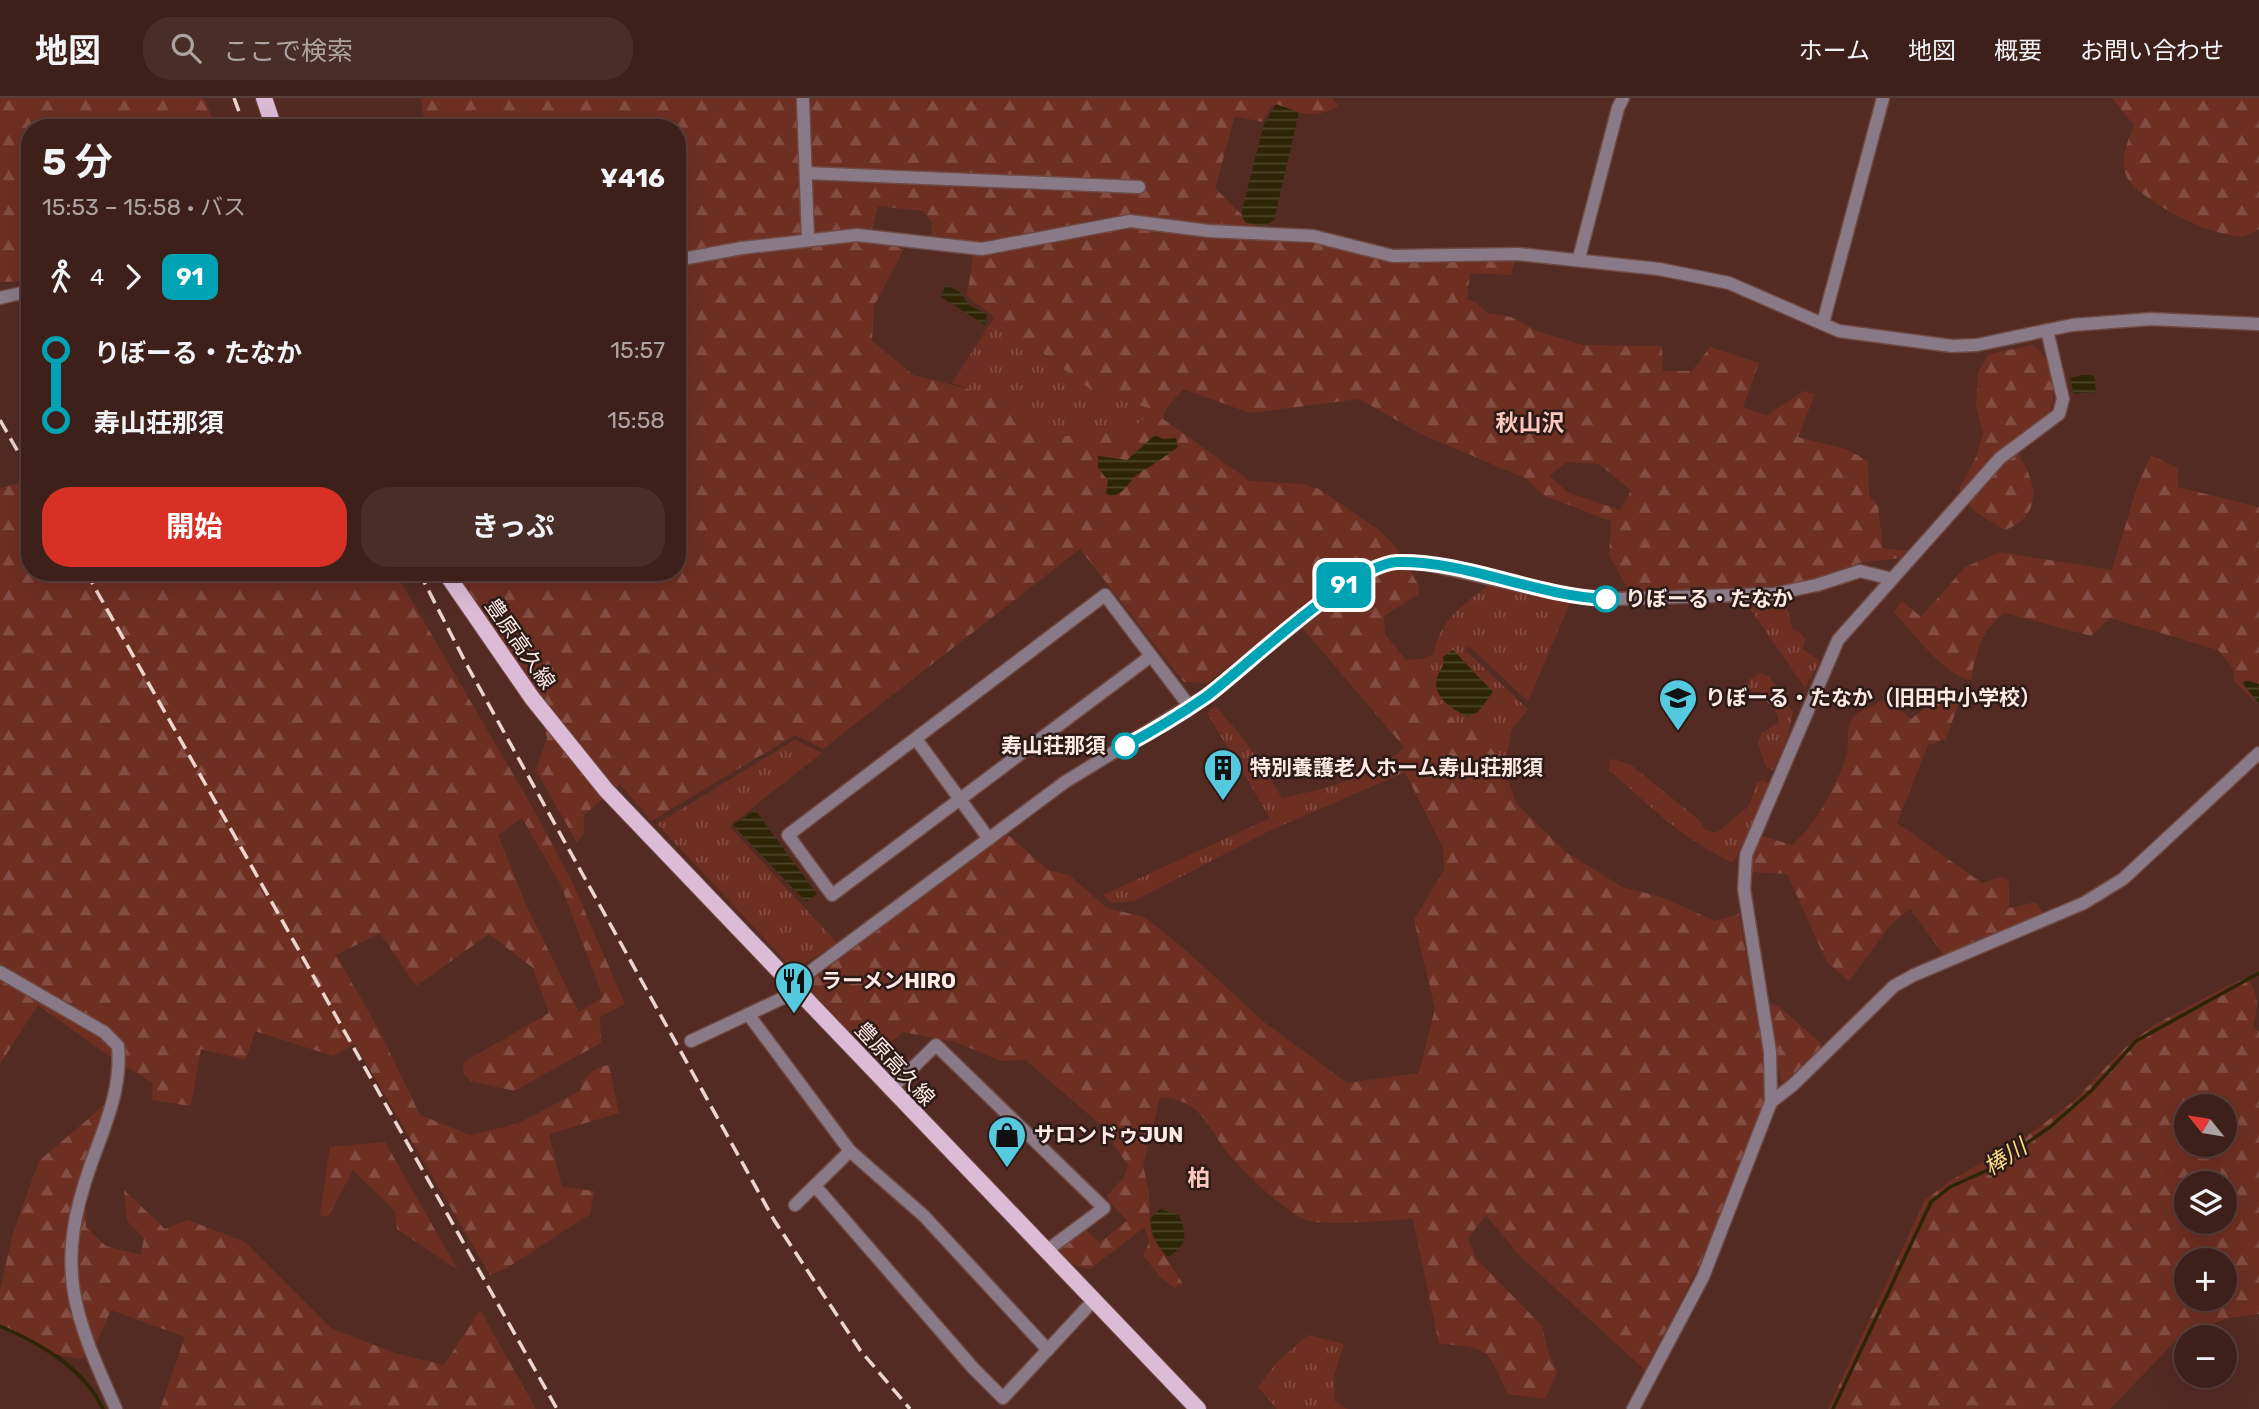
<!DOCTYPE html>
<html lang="ja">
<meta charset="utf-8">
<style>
:root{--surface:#3e201a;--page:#492d27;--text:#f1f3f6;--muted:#ada3a2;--line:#573e39;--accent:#d93025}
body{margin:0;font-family:Rubik,"Noto Sans JP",sans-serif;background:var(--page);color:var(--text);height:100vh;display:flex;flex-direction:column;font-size:26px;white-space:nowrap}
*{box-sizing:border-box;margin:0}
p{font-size:23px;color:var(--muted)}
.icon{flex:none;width:38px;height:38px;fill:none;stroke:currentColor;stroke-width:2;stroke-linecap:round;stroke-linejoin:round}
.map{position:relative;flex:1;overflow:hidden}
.details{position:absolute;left:21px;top:21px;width:665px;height:462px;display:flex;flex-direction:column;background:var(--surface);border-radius:28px;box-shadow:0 7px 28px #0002,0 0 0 2px var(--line)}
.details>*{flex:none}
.badge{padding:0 14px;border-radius:10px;font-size:24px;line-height:46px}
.needle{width:46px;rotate:300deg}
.controls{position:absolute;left:2174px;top:996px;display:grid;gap:14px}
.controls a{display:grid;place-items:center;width:63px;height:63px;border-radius:50%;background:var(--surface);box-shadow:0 7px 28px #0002,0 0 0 2px var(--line);font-size:35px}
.map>.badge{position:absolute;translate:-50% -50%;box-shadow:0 0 0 4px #fff}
.legs{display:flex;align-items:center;gap:10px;height:77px;padding:0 21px;font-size:23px}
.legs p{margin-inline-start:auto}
.overview{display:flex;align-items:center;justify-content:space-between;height:119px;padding:0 21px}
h1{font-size:38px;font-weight:700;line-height:52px}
.cta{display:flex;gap:14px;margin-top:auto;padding:14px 21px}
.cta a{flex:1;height:80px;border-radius:28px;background:var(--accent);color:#fff;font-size:28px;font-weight:700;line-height:80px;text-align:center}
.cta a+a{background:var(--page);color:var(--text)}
ul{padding:0 21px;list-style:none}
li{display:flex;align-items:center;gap:24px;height:70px;font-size:26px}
li i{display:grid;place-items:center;width:10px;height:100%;margin:0 9px;background:currentColor}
li i::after{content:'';width:18px;height:18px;margin:-9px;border:5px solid;border-radius:50%;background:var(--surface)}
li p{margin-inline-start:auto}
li:first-child i{background:linear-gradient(#0000 50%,currentColor 0)}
li:last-child i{background:linear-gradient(currentColor 50%,#0000 0)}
header{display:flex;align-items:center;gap:42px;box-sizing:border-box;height:98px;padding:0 35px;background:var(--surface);border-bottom:2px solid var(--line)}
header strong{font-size:33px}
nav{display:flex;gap:38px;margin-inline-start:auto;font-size:24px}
.search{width:490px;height:63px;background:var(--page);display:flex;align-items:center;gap:18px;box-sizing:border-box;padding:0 24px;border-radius:28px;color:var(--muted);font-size:26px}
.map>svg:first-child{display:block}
.grass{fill:url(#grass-tufts);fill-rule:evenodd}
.forest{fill:url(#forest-firs);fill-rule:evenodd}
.water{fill:url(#water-rules)}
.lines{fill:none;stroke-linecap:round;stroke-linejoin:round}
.stream{stroke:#2e2507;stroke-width:3.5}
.minor-casing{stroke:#6f4942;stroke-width:15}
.major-casing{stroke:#6f4942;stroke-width:18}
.minor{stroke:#8a7a87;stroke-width:12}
.major{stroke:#dcbbd6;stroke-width:16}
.rail{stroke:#ecd4cf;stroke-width:3.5;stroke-dasharray:14 7;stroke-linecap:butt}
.line-1-casing{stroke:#fff;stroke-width:16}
.line-1{stroke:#00a3b4;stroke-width:10}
.stop-1-dot{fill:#fff;stroke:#00a3b4;stroke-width:3.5}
.labels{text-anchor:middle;stroke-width:5;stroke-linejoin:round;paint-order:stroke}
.stop-label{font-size:21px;font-weight:bold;fill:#ffe9e5;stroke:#2c1a16;text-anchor:start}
.street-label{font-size:21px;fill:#ffe9e5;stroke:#2c1a16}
.poi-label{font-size:21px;font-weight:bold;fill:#ffe9e5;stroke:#2c1a16;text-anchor:start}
.neighbourhood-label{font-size:23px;font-weight:bold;fill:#fcc8bd;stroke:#2c1a16}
.water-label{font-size:23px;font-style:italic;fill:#fbdd82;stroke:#2c1a16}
</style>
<header>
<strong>地図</strong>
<div class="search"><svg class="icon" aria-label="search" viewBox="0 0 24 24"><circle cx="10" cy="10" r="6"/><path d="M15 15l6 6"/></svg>ここで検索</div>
<nav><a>ホーム</a><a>地図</a><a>概要</a><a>お問い合わせ</a></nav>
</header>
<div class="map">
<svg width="2259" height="1311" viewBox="0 0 2259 1311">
<defs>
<pattern id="grass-tufts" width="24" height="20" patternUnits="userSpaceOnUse" patternTransform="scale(1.75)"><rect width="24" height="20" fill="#6e2f23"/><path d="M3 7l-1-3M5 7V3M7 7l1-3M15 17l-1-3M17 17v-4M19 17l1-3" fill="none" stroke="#844d43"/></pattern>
<pattern id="forest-firs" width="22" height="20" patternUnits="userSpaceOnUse" patternTransform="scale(1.75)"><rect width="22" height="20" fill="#6e2f23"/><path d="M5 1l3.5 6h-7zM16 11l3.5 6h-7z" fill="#844d43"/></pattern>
<pattern id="water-rules" width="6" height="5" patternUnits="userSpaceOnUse" patternTransform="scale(1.75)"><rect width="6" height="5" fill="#2e2507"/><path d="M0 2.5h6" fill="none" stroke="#4d452b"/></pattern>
</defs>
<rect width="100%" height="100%" fill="#532b23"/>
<g class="grass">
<path d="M995,218C1049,259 1095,307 1166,311L1163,321L1146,319L1124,337L1100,333L1047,341C1013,309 996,298 952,285Z"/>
<path d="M1489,487L1570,505L1528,603L1469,548L1465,552L1528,611L1512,631L1504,670L1480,631L1457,626L1404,562L1422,561L1434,556C1439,522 1464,506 1489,487ZM1453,552L1493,594L1478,614L1468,619L1439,574Z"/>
<path d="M1785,503L1793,532L1801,535L1805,541L1803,551L1820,563L1805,590L1747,506Z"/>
<path d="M1760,575L1769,578L1793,614L1787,642L1773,672L1766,669L1758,645L1761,636L1779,624C1774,598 1758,605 1747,589L1750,581Z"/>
<path d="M1215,608L1244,641L1282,700C1320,692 1377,679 1404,649L1405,674L1269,733L1134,803L1112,805L1103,797L1270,720L1207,615Z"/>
<path d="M795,642L822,655L729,728L837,845L794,872L657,726Z"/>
<path d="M1613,661L1631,667L1699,722L1704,731L1716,735L1749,708L1757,684L1763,682L1770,686L1735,762L1731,764C1679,738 1651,709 1609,672V663Z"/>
<path d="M1308,1237L1344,1246L1334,1277L1335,1304L1348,1311H1277L1258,1289L1278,1263Z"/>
</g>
<g class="forest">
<path d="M0,0H204L216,30H30V183L0,184Z"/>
<path d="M421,0H1332L1339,8C1316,21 1296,16 1272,7L1262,24L1235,18L1215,90L1247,122L1277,142L1326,145L1391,164L1472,160L1515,162L1511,177L1470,175L1467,201L1477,205L1487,215L1511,219L1537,233L1583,247L1662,248L1663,273H1692L1710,249L1759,265L1743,309L1766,318L1803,293L1815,296L1798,339L1846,351L1868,363L1869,397L1878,409L1883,450L1907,453L1900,460L1859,465L1816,481L1774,489L1629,493L1609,457L1611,423L1545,398L1527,381L1423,337L1359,301L1250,315L1183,291L1166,311L1148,310L1094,294L967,198L975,147L931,142L932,124L923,113L878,108L872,131L886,145L904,151L874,208L872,243L913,277L993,297L1023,318L1047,341L1100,333L1124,337L1146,319L1163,321L1250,383L1302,386L1319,391L1379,432L1395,448L1418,486L1419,496L1384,518L1385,536L1457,626L1480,631L1504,670L1516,705L1566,754L1622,789L1661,799L1715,823L1739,816L1764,961L1763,1007L1699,1168L1645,1272L1520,1158L1486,1117L1468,1140L1476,1160L1542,1228L1548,1254L1557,1274L1545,1301L1508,1296C1487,1251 1490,1249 1439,1246L1413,1121C1387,1122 1332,1128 1309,1123C1290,1119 1239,1070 1227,1054C1205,1025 1201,1002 1160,999L1143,1067L1149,1095L1150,1128L1153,1140L1183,1186L1175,1190L1161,1180L1143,1157L1149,1145L1145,1129L1090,1171L1066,1165L1054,1153L1084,1130L1099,1145L1127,1123L1106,1099L1124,1079L1128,1067L1114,1047L1110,1035L1026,962L1001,963L955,944L903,934L874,958L805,887L1006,735L1048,772L1069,777L1107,810L1144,819L1181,848L1264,924L1347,985L1419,975L1435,910L1414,822L1444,772L1443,750L1405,674L1404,649L1293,519L1207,585L1184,584L1080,451L823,651L795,637L651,723L620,686L584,717V735L577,745L536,672L547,640L533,590L452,474H677V30H425ZM1567,364L1599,366L1631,392L1620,412L1569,395L1549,378Z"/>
<path d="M2112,0H2259V131C2255,133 2249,137 2244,138C2218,142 2139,103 2127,79C2119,62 2128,43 2134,27Z"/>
<path d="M2033,247C2053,260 2062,303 2044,322C2029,338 2026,331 2017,355C2037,383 2044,417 2005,432L1974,413L1959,391L1976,359L1983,335L1976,307L1978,274L1989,256Z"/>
<path d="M2151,357L2178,370V389L2259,409V586L2249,582L2248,593L2259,608L2235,584L2233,570L2218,552L2110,520L2091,538L2005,515C1981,531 1976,555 1971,582C1946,579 1911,533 1894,514L1902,503L1921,519L1965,469L2000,454L2112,472L2137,389Z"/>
<path d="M30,382V474H395L534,712L573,786L625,906L600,919L601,945L514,993L471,983L463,975L464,964L549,915L533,870L489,836L416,888L380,835L336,857L379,932L420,1017L470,1037L517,1026L580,993C585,977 592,970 609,967L619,1015L549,1036L562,1089L594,1093L590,1116L507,1170L490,1177L355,946L333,958L255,933L246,962L201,951L191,1008L152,1002L153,985L115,962L38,907L0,966V390ZM522,720L560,785L603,899L579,914L527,809L498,737Z"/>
<path d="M1938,600L1959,604L1946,641L1928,647L1897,725L1982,785L2002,779L2009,784V810L2036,804L2043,815L1944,857L1910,811L1891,826L1849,883L1827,864L1787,776L1751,774L1749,760L1759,737L1792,747C1817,725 1837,688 1847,655C1850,644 1844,630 1854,619C1862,610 1876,606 1887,602L1911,621Z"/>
<path d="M2248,880C2259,900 2259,907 2253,929L2259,933V1216L2228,1220L2179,1239L2110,1311H1828L1925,1102L1953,1081L2017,1045L2073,1004L2120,954L2154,927L2231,886ZM2186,1008H2224V1046H2186ZM2186,1085H2224V1124H2186ZM2186,1162H2224V1200H2186Z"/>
<path d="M1769,906L1777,907L1824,948L1787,982L1781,984Z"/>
<path d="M108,1004L84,1066L86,1129L106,1148L141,1157L144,1140L127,1123L124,1092L165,1131L188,1122L245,1144L331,1230L395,1255L444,1267L480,1212L536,1311H160L185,1239L111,1212L94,1251L80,1261L54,1256L0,1228V1191L13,1135L39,1063Z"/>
<path d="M385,1044L458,1172L397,1131L395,1113L353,1072L328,1119L320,1117L330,1049Z"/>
</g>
<g class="water">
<path d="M1276,6L1298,14V19L1274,122L1264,128L1246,125L1242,119V112L1264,26Z"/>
<path d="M946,187L960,194L970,208L987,216L985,227L941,199Z"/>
<path d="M2087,276L2094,278L2096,294L2074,296L2070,280Z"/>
<path d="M1155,337L1163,341L1176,340L1178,349C1166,358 1153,367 1141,374C1128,381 1128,395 1111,398L1106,395L1108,383L1098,370V358L1127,362Z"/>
<path d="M1453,552L1493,594L1478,614L1468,619C1452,611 1428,597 1439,575C1442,568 1445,567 1443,559Z"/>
<path d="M2245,582L2259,586V605L2243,586Z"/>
<path d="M755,712L817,796L806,804L733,727Z"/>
<path d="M1160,1111L1179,1117C1187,1136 1188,1147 1168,1159C1157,1149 1150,1135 1151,1120Z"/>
</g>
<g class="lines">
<g class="stream">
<path d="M0,1228C40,1245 84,1270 103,1311"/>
<path d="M1833,1311L1931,1104L1950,1089L1988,1072L2050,1029L2091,993L2136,943L2259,875"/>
</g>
<defs>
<g id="minor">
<path d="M803,2L808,142"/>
<path d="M806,75L1139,89"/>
<path d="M1579,160L1618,10L1623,0"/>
<path d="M677,162L742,150L857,137L982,151L1130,123L1209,133L1313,138L1393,158L1518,156L1659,171L1729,185L1839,233L1952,248L1977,247L2072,227L2151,221L2259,226"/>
<path d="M0,200L30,193"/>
<path d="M1823,225L1883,0"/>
<path d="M1151,558L832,797L788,737L1105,497L1190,609"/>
<path d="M916,641L989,741"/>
<path d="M0,874L104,934L118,948C122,991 105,1027 91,1066C54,1170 73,1215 116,1311"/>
<path d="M792,887L1065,684L1207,597L1342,489L1373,469L1394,464L1425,466L1555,495L1611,501L1774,496L1817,487L1860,473L1892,481"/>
<path d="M748,916L850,1053L924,1118L1048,1252"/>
<path d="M691,943L798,893"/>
<path d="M890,992L936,947L1104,1110L1046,1153"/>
<path d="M1771,1004L1793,987L1894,888L1914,877L2084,805L2123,781L2259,655"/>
<path d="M815,1088L973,1270L1003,1300L1093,1203"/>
<path d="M795,1107L850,1053"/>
<path d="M1633,1311L1703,1179L1771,1004L1770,954L1744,791L1746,757L1838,542L2000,360L2059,316L2063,301L2047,232"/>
</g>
<g id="major">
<path d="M264,0L274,30"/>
<path d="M445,474L532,600L606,692L1198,1311"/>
</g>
</defs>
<use href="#minor" class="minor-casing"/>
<use href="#major" class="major-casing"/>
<use href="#minor" class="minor"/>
<use href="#major" class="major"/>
<g class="rail">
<path d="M234,0L245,30"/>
<path d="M0,322L30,375"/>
<path d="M86,474L557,1311"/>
<path d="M419,474L469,571L774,1122L860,1252L910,1311"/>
</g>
</g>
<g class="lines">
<defs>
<path id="line-1" d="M1125,648C1153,633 1181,616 1207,598C1248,567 1352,466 1397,464C1464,462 1536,498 1606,501"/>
</defs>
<use href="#line-1" class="line-1-casing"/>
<use href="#line-1" class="line-1"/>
</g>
<defs>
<symbol id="school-pin" viewBox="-11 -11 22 30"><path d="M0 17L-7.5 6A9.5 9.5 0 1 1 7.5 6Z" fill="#55cadf" stroke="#2c1a16"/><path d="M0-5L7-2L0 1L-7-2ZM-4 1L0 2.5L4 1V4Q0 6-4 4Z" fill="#111"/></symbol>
<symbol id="building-pin" viewBox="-11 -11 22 30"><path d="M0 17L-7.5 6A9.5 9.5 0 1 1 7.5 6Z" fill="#55cadf" stroke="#2c1a16"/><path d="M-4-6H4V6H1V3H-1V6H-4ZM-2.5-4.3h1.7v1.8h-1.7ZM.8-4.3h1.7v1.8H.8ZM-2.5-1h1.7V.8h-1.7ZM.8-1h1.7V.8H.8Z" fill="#111"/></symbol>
<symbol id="restaurant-pin" viewBox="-11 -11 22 30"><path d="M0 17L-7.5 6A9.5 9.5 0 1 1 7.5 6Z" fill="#55cadf" stroke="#2c1a16"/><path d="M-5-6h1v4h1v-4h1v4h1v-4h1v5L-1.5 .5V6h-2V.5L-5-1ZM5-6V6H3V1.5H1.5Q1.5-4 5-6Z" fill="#111"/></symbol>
<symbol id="shop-pin" viewBox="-11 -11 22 30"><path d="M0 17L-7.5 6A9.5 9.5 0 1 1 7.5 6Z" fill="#55cadf" stroke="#2c1a16"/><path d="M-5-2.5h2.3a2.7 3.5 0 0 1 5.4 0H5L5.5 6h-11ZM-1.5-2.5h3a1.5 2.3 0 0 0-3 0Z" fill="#111"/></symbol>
</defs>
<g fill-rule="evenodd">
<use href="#school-pin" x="1656" y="578" width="44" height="60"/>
<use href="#building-pin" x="1201" y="648" width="44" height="60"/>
<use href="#restaurant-pin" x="772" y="861" width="44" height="60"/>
<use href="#shop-pin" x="985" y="1015" width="44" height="60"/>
</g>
<g class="stop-1-dot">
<circle cx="1606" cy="501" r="12"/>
<circle cx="1125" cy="648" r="12"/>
</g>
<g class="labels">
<g class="stop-label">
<text x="1625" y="508">りぼーる・たなか</text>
<text x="1106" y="655" text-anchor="end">寿山荘那須</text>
</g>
<g class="street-label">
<text transform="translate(520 546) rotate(55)" y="7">豊原高久線</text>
<text transform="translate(895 966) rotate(47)" y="7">豊原高久線</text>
</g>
<g class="poi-label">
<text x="1705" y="607">りぼーる・たなか（旧田中小学校）</text>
<text x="1250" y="677">特別養護老人ホーム寿山荘那須</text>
<text x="821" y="890">ラーメンHIRO</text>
<text x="1034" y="1044">サロンドゥJUN</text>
</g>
<g class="neighbourhood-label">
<text x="1530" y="333">秋山沢</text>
<text x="1199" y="1088">柏</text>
</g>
<g class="water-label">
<text transform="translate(2005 1059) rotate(-33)" y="8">棒川</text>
</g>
</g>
</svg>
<div class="controls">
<a><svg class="needle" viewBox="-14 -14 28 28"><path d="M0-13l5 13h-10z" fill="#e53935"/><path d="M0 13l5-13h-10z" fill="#ada3a2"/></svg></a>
<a><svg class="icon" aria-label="layers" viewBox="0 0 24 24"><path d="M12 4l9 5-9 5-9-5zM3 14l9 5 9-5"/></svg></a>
<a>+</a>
<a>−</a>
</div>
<b class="badge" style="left:1344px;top:487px;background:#00a3b4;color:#fff">91</b>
<section class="details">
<div class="overview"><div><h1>5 分</h1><p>15:53 – 15:58 · バス</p></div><b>¥416</b></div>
<div class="legs"><svg class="icon" aria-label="walk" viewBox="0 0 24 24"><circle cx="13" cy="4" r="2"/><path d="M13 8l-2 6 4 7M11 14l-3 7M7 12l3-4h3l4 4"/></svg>4<svg class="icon" aria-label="forward" viewBox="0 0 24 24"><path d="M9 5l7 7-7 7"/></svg><b class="badge" style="background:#00a3b4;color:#fff">91</b></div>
<ul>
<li><i style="color:#00a3b4"></i><b>りぼーる・たなか</b><p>15:57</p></li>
<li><i style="color:#00a3b4"></i><b>寿山荘那須</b><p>15:58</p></li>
</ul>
<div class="cta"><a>開始</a><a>きっぷ</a></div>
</section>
</div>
